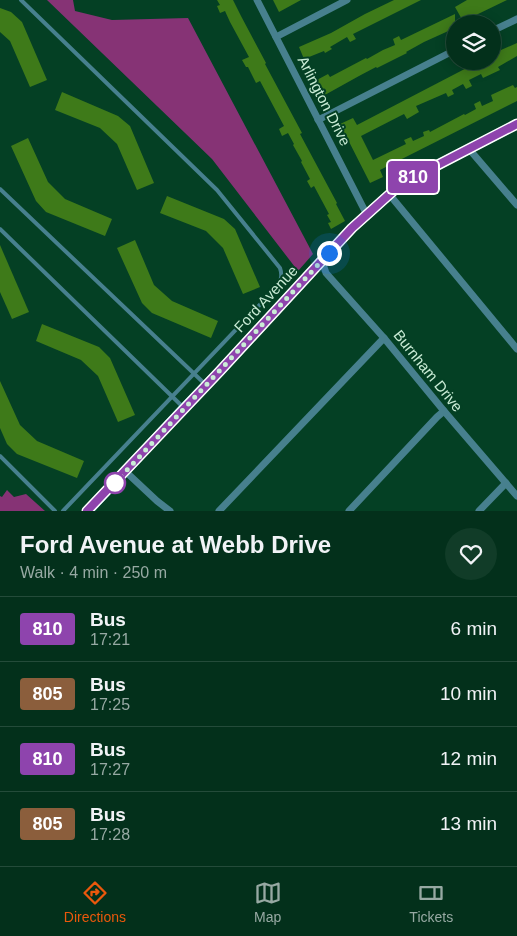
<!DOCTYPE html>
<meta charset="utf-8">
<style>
:root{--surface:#03301b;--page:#113c28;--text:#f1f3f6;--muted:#97a9a3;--line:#244b3a;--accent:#ea580c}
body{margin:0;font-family:Arial,sans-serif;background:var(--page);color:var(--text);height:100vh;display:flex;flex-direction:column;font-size:19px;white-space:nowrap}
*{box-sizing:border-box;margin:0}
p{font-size:16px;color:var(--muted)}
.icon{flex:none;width:28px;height:28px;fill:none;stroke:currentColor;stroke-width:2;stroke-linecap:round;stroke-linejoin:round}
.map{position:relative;height:511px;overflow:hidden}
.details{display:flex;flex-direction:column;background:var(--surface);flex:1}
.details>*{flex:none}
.badge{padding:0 10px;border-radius:4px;font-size:18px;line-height:32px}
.fabs{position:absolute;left:446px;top:15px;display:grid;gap:10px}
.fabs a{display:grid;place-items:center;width:55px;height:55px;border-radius:50%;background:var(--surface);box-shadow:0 2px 12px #0003,0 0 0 1px var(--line);font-size:25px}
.you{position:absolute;width:25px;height:25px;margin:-12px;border:4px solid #fff;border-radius:50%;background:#1a73e8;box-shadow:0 0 0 8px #1a73e833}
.map>.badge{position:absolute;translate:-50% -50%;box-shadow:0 0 0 2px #fff}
.round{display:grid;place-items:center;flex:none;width:52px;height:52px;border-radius:26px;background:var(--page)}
.summary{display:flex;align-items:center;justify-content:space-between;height:85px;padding:0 20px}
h1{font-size:24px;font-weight:700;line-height:38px}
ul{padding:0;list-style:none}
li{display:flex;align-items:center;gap:15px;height:65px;padding:0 20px;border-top:1px solid var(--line)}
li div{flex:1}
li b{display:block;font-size:19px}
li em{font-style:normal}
li .badge{min-width:55px;font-weight:700;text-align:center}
.tabs{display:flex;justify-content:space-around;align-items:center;height:70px;border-top:1px solid var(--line);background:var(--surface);font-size:14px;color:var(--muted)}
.tabs a{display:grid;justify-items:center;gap:2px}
.tabs .on{color:var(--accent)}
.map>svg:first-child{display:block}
.green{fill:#863375}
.building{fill:#3e7a19}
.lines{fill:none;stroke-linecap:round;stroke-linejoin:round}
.lane{stroke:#47808e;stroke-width:4}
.street{stroke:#47808e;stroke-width:7}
.secondary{stroke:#48aac1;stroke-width:10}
.line-casing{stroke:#fff;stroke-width:11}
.line{stroke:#8e44ad;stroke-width:8}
.walk{stroke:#caecd6;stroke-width:5;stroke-dasharray:0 9}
.stop-dot{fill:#fff;stroke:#8e44ad;stroke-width:2.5}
.labels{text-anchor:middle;stroke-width:4;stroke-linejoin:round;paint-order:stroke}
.street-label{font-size:15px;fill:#caecd6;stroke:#044024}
</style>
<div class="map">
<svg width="517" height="511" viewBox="0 0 517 511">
<rect width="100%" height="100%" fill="#044024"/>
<g class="green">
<path d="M47,0H73L75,11L112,20L188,18L313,254L298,271L212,159Z"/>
<path d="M7,490L14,497L26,494L45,511H0V496L2,497Z"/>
</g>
<g class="building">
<path d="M217,0H233L241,16L266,63L265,64L302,133L300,134L337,203L336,204L345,221L331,229L328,223L331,222L327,215L329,214L314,186L311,188L307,181L310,179L301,162L302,161L293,145L294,144L288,133L282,136L279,129L284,126L260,81L256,83L248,67H246L242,60L249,57L230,22L225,11L220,13L217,6L220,5Z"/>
<path d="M273,0H301L279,12Z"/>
<path d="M394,0H421L353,34L356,39L350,42L347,37L330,47L332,49L325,53L324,51L304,59L299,47L331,33L365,14Z"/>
<path d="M467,0H507L476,15L477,16L464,23L455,7Z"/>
<path d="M0,8L11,12L22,22L47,80L30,87L10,41L0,32Z"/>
<path d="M455,14V28L424,42L406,52L407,53L377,68L376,67L359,76L323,96L315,81L328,74L330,77L366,58L367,59L383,50L395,45L393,39L399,36L401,40Z"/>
<path d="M517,43V56L498,67L500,70L483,78L481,74L469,80L472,86L466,89L463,84L452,90L454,94L448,97L446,93L416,106L419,112L407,119L404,114L361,136L373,160L406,144L404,140L411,137L413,141L424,136L423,132L429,130L430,132L464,114L465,115L476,109L474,104L480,101L482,106L493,101L491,95L513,85L515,88L517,87V101L380,170L383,177L370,183L340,124L353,118L357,125L480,61H492V54Z"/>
<path d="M62,92L118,116L130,126L154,183L137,190L117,144L100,128L55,110Z"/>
<path d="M28,138L48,182L65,199L112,219L105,236L46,212L36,201L11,146Z"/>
<path d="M167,196L224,219L235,229L260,287L243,294L223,248L206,231L160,213Z"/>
<path d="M135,240L154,285L172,301L218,321L211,338L152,313L142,303L117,248Z"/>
<path d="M0,245L29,312L12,319L0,292Z"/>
<path d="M42,324L99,347L110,358L135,415L118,422L98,376L81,360L36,341Z"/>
<path d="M0,381L20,425L37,441L84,461L77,478L17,454L7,444L0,428Z"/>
</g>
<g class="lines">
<g class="lane">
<path d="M21,0L217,190L280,268C284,280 278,284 271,293L63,511"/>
<path d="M0,189L206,385"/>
<path d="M0,229L184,408"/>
<path d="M0,456L55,511"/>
</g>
<g class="street">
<path d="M257,0L367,215"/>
<path d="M492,31L517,19"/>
<path d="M276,37L347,0"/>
<path d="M318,120L455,50"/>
<path d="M469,149L517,205"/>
<path d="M389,194L517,349"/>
<path d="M322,261L326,273L384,338L444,411L517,496"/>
<path d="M125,471L157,501L170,511"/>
<path d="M219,511L384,338"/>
<path d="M349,511L437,417L444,411"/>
<path d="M479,511L506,483"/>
</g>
<path class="secondary" d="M88,511L184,408L219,372L352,228L401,184L517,124"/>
</g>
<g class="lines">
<defs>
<path id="line" d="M87,511L219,372L352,228L401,184L517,124"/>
</defs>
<use href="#line" class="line-casing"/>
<use href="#line" class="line"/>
<path class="walk" d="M115,483L329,253"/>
</g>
<circle class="stop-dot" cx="115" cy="483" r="10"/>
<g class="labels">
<g class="street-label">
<text transform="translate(324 101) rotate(63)" y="5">Arlington Drive</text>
<text transform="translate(266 299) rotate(-47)" y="5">Ford Avenue</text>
<text transform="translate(428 371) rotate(51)" y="5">Burnham Drive</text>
</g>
</g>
</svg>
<div class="fabs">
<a><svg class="icon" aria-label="layers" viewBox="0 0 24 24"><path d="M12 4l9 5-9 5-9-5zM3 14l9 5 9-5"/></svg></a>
</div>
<div class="you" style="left:329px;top:253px"></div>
<b class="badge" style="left:413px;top:177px;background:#8e44ad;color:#fff">810</b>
</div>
<section class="details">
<div class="summary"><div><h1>Ford Avenue at Webb Drive</h1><p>Walk · 4 min · 250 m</p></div><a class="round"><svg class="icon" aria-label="heart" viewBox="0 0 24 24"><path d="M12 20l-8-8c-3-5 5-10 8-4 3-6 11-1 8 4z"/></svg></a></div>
<ul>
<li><span class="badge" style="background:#8e44ad;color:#fff">810</span><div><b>Bus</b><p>17:21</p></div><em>6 min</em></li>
<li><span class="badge" style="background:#8b5e3c;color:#fff">805</span><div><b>Bus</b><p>17:25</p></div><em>10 min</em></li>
<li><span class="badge" style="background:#8e44ad;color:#fff">810</span><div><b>Bus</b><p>17:27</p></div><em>12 min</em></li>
<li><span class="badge" style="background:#8b5e3c;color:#fff">805</span><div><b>Bus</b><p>17:28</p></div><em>13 min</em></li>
</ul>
</section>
<nav class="tabs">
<a class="on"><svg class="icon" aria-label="directions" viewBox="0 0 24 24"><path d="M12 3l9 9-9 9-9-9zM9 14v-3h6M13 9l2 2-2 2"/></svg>Directions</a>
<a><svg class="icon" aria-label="map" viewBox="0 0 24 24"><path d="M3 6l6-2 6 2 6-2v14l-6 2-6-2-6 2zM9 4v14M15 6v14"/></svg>Map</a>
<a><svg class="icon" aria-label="tickets" viewBox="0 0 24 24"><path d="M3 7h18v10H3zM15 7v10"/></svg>Tickets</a>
</nav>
